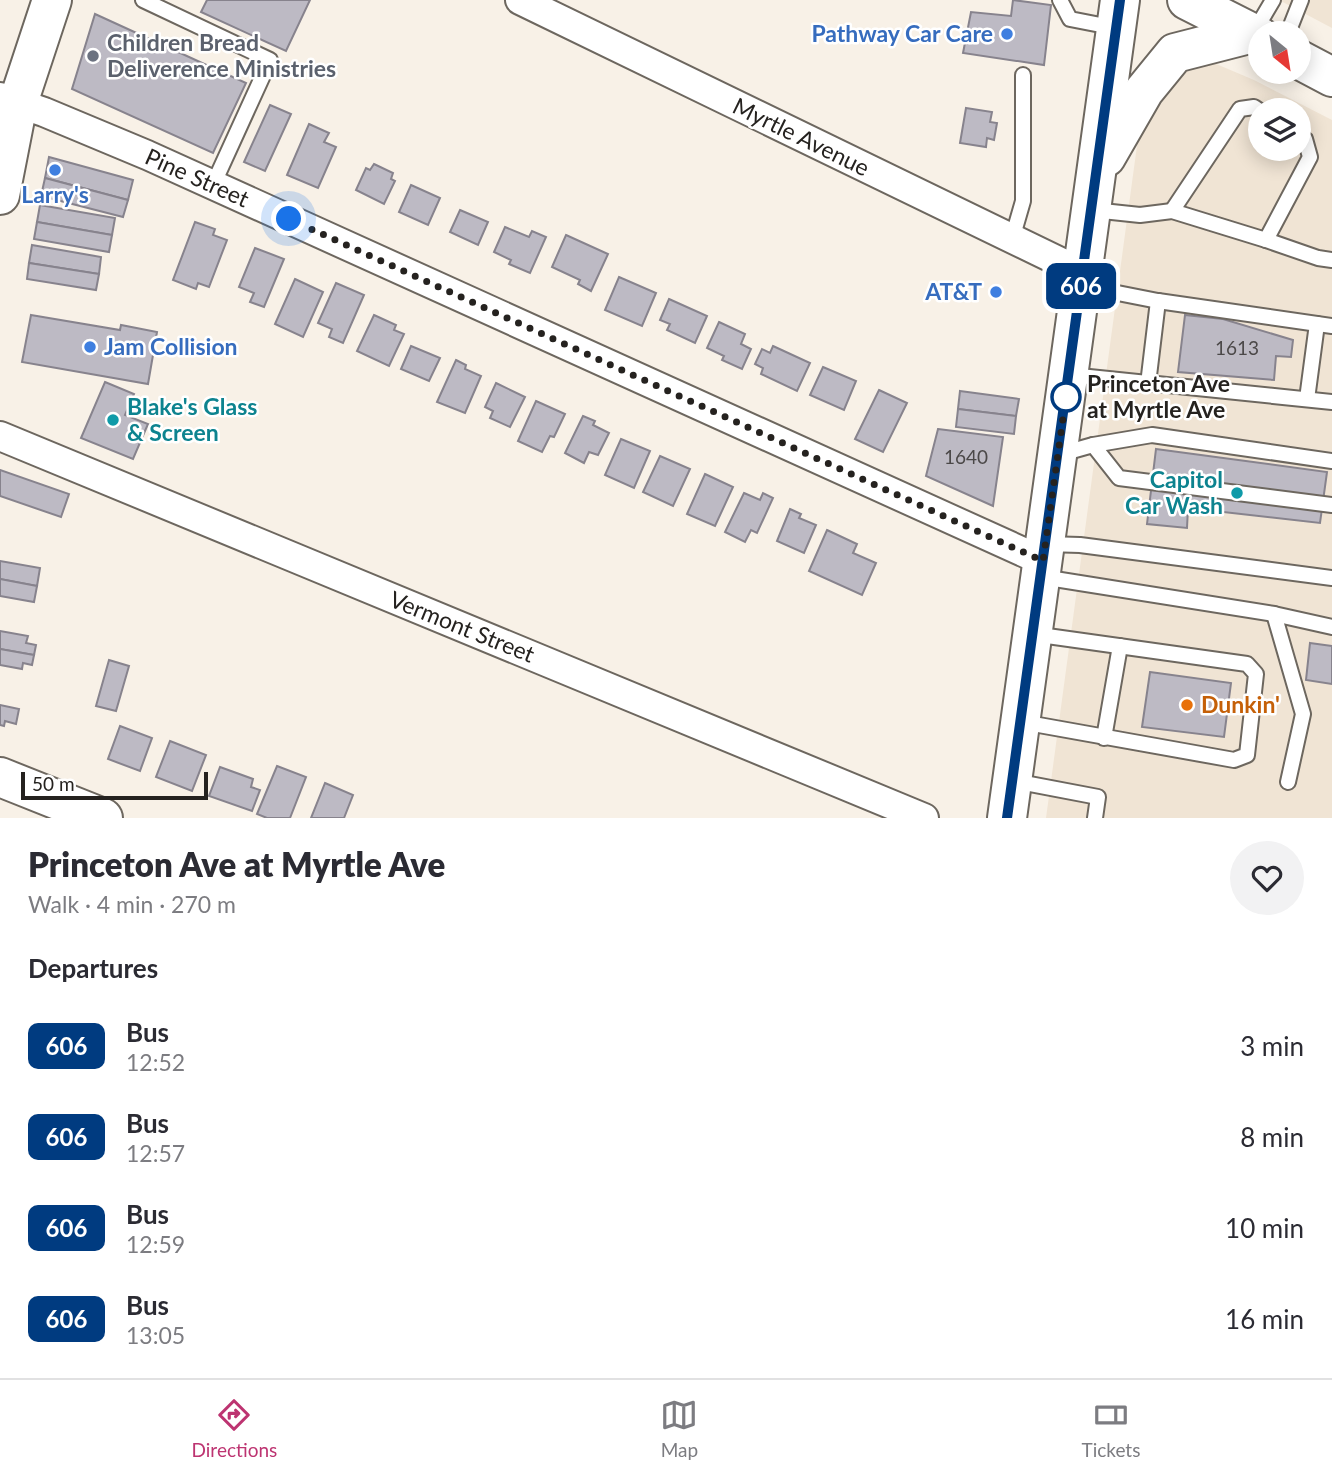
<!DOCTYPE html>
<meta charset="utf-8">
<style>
:root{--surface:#fff;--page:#f2f2f3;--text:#2b2b33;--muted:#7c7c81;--line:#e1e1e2;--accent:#bd3471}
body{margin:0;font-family:Lato,sans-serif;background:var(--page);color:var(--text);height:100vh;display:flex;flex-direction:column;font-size:26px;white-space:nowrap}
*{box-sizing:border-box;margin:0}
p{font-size:23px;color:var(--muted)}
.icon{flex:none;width:38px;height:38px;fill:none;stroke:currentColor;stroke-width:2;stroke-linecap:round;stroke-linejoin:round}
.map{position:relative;height:818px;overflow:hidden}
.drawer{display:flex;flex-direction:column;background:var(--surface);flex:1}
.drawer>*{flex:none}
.badge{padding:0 14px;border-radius:10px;font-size:24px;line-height:46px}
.needle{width:46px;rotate:150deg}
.buttons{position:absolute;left:1248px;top:21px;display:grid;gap:14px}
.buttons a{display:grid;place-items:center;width:63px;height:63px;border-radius:50%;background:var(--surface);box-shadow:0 4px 18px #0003;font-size:35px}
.scale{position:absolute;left:21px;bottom:18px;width:187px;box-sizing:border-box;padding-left:7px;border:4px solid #25221f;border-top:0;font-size:19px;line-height:24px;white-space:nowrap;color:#25221f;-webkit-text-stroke:5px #fff;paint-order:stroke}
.you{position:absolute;width:35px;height:35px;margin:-18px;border:5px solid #fff;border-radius:50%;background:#1a73e8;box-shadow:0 0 0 10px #1a73e833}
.map>.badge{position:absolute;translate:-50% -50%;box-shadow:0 0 0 4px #fff}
h2{padding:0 28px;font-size:26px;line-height:63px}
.round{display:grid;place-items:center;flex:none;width:74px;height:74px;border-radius:37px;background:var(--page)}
.overview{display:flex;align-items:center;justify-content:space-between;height:119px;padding:0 28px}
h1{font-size:33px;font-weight:800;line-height:52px}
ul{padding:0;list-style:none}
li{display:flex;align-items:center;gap:21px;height:91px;padding:0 28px}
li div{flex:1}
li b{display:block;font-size:26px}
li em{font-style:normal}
li .badge{min-width:77px;font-weight:700;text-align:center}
.dock{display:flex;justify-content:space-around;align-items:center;height:98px;border-top:2px solid var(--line);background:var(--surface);font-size:19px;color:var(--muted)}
.dock a{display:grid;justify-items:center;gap:4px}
.dock .on{color:var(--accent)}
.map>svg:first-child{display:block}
.built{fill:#f0e4d4;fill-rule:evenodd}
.building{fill:#bdbac4;stroke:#87838d;stroke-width:2}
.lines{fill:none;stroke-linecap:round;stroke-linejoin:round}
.lane-casing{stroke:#6d675f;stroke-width:18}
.street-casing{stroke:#6d675f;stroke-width:32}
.secondary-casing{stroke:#6d675f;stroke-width:42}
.primary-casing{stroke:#6d675f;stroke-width:42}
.lane{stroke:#fff;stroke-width:14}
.street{stroke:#fff;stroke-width:28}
.secondary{stroke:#fff;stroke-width:38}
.primary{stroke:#fff;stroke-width:38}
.line-casing{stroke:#fff;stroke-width:16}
.line{stroke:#003b80;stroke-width:10}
.walk{stroke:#25221f;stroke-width:7;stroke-dasharray:0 12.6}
.shop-dot{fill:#3f7fe0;stroke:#fff;stroke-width:2.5}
.worship-dot{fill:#6b7280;stroke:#fff;stroke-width:2.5}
.stop-dot{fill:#fff;stroke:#003b80;stroke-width:3.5}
.culture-dot{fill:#0f9aa8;stroke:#fff;stroke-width:2.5}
.food-dot{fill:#e8710a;stroke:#fff;stroke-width:2.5}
.labels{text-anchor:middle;stroke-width:5;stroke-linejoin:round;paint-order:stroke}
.number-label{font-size:19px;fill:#4b4848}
.shop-label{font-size:23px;font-weight:bold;fill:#366cbe;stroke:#fff;text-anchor:end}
.worship-label{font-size:23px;font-weight:bold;fill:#5b616d;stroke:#fff;text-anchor:start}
.street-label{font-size:23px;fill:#25221f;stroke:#fff}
.stop-label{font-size:23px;font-weight:bold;fill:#25221f;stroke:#fff;text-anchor:start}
.culture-label{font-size:23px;font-weight:bold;fill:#0d838f;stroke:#fff;text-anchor:start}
.food-label{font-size:23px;font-weight:bold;fill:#c56008;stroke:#fff;text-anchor:start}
</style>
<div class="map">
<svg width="1332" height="818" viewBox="0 0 1332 818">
<rect width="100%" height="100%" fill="#f8f1e7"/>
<g class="built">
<path d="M1279,0H1332V28Z"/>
<path d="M1162,41L1254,80L1332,120V818H1046L1141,116ZM1260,110H1298V149H1260Z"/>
</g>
<g class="building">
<path d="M207,0H310L286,51L201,12Z"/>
<path d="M1013,0L1051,5L1044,65L963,53L971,12L1011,16Z"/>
<path d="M95,14L246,83L213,153L72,89Z"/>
<path d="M270,105L291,114L265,171L244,162Z"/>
<path d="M966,108L992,112L990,122L997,123L994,140L987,138L986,147L960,143Z"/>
<path d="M309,124L329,133L324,142L336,147L318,188L287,175Z"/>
<path d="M49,157L133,180L128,200L45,178Z"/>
<path d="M374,164L393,173L391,179L395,181L384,204L356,190L366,168L370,170Z"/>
<path d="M45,178L128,200L123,217L41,196Z"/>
<path d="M411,185L440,198L428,225L399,212Z"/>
<path d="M40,205L115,218L112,235L37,222Z"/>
<path d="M460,210L488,222L478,245L450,232Z"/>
<path d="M37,222L112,235L109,252L34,239Z"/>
<path d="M195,222L215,229L213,235L227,240L209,287L198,283L196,289L173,280Z"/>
<path d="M505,227L529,237L532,231L546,237L530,273L509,264L511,260L494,252Z"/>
<path d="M566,235L608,254L591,291L578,284L580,280L552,267Z"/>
<path d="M32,245L101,257L99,274L29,263Z"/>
<path d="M255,248L284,259L264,307L250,302L254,293L239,287Z"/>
<path d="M29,263L99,274L96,290L27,279Z"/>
<path d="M619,277L656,293L642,326L605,310Z"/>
<path d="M295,279L323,292L303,337L275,324Z"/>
<path d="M336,283L364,295L343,343L329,337L332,329L318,323Z"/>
<path d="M669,299L707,316L695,343L667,330L670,324L660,320Z"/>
<path d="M31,315L120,330L121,325L157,332L148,384L22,362Z"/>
<path d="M374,315L396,325L394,330L404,334L389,366L357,351Z"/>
<path d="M1185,315L1223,319L1293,340L1291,357L1276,356L1274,380L1178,372Z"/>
<path d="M719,322L745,334L741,344L751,349L742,369L722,360L724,356L707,348Z"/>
<path d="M411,346L440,358L429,381L401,369Z"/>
<path d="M773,346L810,363L797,391L761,374L763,368L755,364L762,349L770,353Z"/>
<path d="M456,360L466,365L465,369L481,376L465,413L437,402Z"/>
<path d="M823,367L856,381L844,410L810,395Z"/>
<path d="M105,382L134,394L125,415L148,424L133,459L81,438Z"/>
<path d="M496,383L525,397L510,427L490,418L493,411L485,407Z"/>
<path d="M879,390L907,403L883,452L855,439Z"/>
<path d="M960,391L1019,399L1016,416L958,409Z"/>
<path d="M536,401L565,414L554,437L550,436L542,452L518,441Z"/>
<path d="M958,409L1016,416L1014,434L956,427Z"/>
<path d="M583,416L595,421L593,425L609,433L598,455L589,452L584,463L565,453Z"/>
<path d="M938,429L1003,437L993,506L926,476Z"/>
<path d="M621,439L650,451L634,488L605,475Z"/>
<path d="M1156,449L1327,472L1320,523L1188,508L1187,528L1147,524Z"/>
<path d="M660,456L690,469L673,506L643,492Z"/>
<path d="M0,470L69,494L61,517L0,496Z"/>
<path d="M705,474L733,487L715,526L687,514Z"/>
<path d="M744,493L760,500L763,493L773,498L757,533L751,530L745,542L725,532Z"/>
<path d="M790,509L801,514L799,518L816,525L804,553L777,541Z"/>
<path d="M827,530L857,544L853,553L876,563L862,595L809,571Z"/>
<path d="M0,561L40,568L37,586L0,579Z"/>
<path d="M0,579L37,586L34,602L0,596Z"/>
<path d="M0,631L28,636L26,643L36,645L34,655L0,649Z"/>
<path d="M1310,643L1332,646V684L1306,680Z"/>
<path d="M0,649L34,655L32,665L23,663L22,669L0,665Z"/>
<path d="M109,660L129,666L116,711L96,706Z"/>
<path d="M1150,672L1231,683L1224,737L1142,727Z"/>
<path d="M0,705L19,709L16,724L5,721L4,726L0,725Z"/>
<path d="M120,726L152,738L140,771L108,759Z"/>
<path d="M170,741L206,755L192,791L156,777Z"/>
<path d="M277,766L306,777L290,818H267L257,814Z"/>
<path d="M220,767L253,779L251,787L260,790L252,811L209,796Z"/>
<path d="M325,783L353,795L344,818H311Z"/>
</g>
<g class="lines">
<defs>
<g id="lane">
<path d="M143,0L270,60L213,185"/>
<path d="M1060,0L1070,19L1116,28"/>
<path d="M1254,32L1273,0"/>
<path d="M1288,33L1301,0"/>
<path d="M1093,210L1140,215L1172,211L1266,240L1318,258L1332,260"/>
<path d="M1172,211L1240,109L1254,107L1260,111"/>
<path d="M1012,239L1023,201V75"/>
<path d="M1266,240L1310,157L1305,139L1298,135"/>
<path d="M1082,286L1158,301L1332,326"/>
<path d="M1070,375L1332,402"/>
<path d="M1148,384L1158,301"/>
<path d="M1307,399L1317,324"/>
<path d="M1093,445L1119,478L1332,505"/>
<path d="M1061,454L1093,445L1152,435L1332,461"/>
<path d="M1046,544L1080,545L1332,578"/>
<path d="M1042,577L1274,614L1332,627"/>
<path d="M1274,614L1303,714L1288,782"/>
<path d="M1022,722L1234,760L1247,755L1256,674L1247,664L1033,634"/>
<path d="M1104,738L1120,646"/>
<path d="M1014,781L1098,797L1095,818"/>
</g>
<g id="street">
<path d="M520,0L1083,273"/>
<path d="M0,97L44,112L147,155L1043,561"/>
<path d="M0,436L924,818"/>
</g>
<g id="secondary">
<path d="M1187,0L1260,37"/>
<path d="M1298,59L1332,77"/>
<path d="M0,777L103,818"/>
</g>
<g id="primary">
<path d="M1106,157L1144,91L1175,53L1253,33"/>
<path d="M0,195L18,103L52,0"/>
<path d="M1007,818L1120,0"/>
</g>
</defs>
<use href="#lane" class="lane-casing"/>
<use href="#street" class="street-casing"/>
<use href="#secondary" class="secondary-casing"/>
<use href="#primary" class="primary-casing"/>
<use href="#lane" class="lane"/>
<use href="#street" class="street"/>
<use href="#secondary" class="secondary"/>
<use href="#primary" class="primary"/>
</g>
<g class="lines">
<defs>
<path id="line" d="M1007,818L1120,0"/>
</defs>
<use href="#line" class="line-casing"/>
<use href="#line" class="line"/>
<path class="walk" d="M289,219L1043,561L1066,397"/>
</g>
<g class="shop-dot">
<circle cx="1007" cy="34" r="7"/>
<circle cx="55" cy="170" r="7"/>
<circle cx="996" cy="292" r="7"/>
<circle cx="90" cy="347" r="7"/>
</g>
<circle class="worship-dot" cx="93" cy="56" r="7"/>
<circle class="stop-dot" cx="1066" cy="397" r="14"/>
<g class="culture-dot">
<circle cx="113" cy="420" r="7"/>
<circle cx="1237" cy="493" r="7"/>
</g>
<circle class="food-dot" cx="1187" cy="705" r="7"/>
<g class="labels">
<g class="number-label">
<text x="1237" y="355">1613</text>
<text x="966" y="464">1640</text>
</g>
<g class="shop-label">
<text x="993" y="42">Pathway Car Care</text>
<text x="55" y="203" text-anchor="middle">Larry's</text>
<text x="982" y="300">AT&amp;T</text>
<text x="104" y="355" text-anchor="start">Jam Collision</text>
</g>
<g class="worship-label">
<text x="107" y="51">Children Bread<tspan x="107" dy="26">Deliverence Ministries</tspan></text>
</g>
<g class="street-label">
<text transform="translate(801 137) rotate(26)" y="8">Myrtle Avenue</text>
<text transform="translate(197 178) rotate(24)" y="8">Pine Street</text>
<text transform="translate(462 627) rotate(22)" y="8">Vermont Street</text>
</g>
<g class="stop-label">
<text x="1087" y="392">Princeton Ave<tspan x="1087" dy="26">at Myrtle Ave</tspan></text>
</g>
<g class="culture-label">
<text x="127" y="415">Blake's Glass<tspan x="127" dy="26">&amp; Screen</tspan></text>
<text x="1223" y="488" text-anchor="end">Capitol<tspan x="1223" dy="26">Car Wash</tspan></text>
</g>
<g class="food-label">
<text x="1201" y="713">Dunkin'</text>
</g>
</g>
</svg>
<div class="buttons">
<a><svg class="needle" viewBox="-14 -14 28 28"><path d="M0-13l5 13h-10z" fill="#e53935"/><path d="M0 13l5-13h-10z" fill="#7c7c81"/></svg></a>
<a><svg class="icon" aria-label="layers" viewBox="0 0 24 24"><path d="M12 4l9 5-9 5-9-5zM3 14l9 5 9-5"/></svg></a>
</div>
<div class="scale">50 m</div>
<div class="you" style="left:289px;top:219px"></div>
<b class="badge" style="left:1081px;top:286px;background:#003b80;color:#fff">606</b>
</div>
<section class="drawer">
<div class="overview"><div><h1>Princeton Ave at Myrtle Ave</h1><p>Walk · 4 min · 270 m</p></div><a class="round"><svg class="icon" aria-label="heart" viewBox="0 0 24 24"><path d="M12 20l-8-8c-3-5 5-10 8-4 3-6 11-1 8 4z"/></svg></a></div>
<h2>Departures</h2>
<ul>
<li><span class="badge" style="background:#003b80;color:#fff">606</span><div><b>Bus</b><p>12:52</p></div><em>3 min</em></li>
<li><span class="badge" style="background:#003b80;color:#fff">606</span><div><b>Bus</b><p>12:57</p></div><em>8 min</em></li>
<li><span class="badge" style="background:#003b80;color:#fff">606</span><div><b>Bus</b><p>12:59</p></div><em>10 min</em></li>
<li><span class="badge" style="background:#003b80;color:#fff">606</span><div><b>Bus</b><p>13:05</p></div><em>16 min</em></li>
</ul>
</section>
<nav class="dock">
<a class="on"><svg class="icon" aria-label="directions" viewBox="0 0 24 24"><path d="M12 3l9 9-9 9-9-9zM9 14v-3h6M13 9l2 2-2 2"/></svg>Directions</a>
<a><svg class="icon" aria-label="map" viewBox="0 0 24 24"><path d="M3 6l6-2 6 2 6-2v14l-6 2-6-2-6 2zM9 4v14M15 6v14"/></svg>Map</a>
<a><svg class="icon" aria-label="tickets" viewBox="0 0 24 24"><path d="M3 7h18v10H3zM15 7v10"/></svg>Tickets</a>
</nav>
